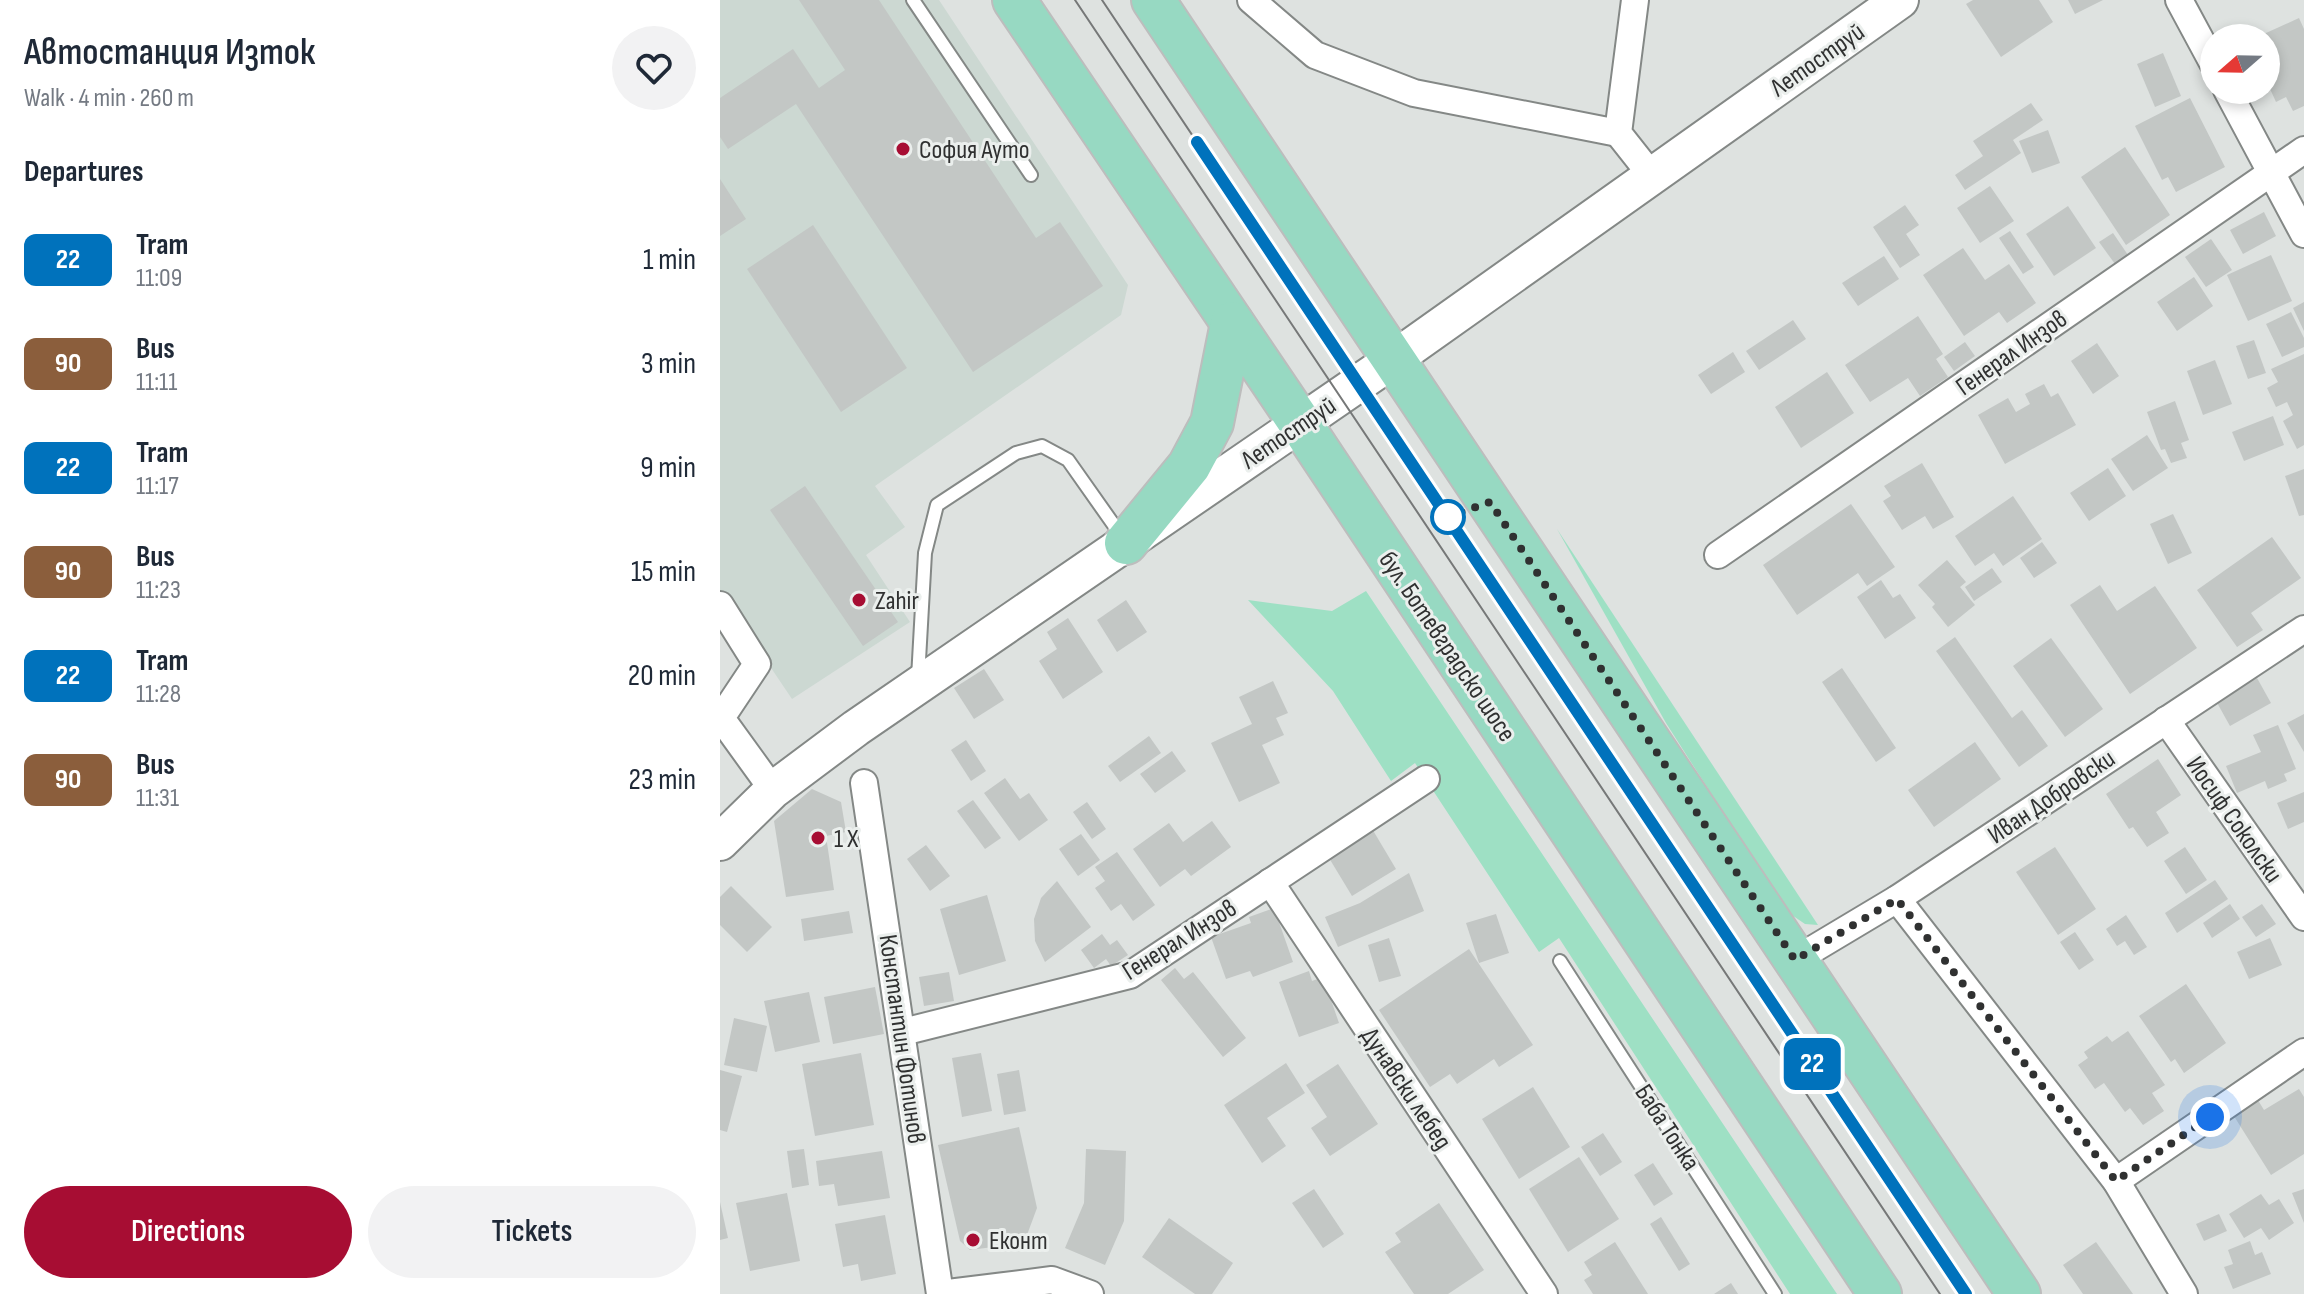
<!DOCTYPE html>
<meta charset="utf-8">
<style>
:root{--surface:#fff;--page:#f2f2f3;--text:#1f2937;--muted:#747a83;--accent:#a70d33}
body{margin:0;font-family:"Sofia Sans Condensed",sans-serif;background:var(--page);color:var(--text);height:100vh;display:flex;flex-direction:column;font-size:30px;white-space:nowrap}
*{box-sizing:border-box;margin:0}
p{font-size:26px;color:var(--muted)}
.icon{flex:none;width:44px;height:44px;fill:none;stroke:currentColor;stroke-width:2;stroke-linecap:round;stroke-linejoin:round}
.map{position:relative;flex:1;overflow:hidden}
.drawer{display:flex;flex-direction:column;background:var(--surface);width:720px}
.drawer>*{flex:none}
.badge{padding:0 16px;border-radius:12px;font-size:28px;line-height:52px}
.needle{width:52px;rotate:250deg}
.fabs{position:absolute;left:1480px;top:24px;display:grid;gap:16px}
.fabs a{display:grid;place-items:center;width:80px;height:80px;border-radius:50%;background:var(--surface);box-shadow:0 4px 12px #0003;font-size:40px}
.you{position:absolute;width:40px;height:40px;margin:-20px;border:6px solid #fff;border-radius:50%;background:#1a73e8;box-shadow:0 0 0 12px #1a73e833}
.map>.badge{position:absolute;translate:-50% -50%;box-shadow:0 0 0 4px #fff}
h2{padding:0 24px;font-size:30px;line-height:72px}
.round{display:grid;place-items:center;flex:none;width:84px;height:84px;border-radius:42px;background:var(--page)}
.summary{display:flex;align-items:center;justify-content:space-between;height:136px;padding:0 24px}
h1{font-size:38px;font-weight:600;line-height:60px}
.button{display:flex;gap:16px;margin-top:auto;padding:16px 24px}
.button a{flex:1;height:92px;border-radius:48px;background:var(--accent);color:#fff;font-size:32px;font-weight:600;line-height:92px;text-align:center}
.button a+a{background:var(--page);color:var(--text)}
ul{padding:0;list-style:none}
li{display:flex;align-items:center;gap:24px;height:104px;padding:0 24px}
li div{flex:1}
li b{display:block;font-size:30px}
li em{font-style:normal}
li .badge{min-width:88px;font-weight:700;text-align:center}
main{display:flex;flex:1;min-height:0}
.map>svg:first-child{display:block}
.built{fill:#ccd8d2}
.green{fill:#9ee0c4}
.building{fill:#c3c7c5}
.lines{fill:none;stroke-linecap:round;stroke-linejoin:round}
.lane-casing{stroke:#848886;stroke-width:16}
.street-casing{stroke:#848886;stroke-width:30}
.secondary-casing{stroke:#848886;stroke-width:40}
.primary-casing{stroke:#bdbdbd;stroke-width:46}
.lane{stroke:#fff;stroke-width:12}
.street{stroke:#fff;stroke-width:26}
.secondary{stroke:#fff;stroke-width:36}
.primary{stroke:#97d9c2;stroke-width:42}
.tram{stroke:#767878;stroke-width:2}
.line-casing{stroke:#fff;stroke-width:18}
.line{stroke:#0072bc;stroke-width:12}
.walk{stroke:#303131;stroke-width:8;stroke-dasharray:0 14.4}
.poi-dot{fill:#a70d33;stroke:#ebefed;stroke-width:3}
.stop-dot{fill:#fff;stroke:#0072bc;stroke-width:4}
.labels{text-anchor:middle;stroke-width:6;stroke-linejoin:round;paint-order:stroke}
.street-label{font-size:26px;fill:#303131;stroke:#ebefed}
.poi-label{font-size:26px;fill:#303131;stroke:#ebefed;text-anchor:start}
</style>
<main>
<section class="drawer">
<div class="summary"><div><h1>Автостанция Изток</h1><p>Walk · 4 min · 260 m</p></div><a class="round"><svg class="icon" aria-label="heart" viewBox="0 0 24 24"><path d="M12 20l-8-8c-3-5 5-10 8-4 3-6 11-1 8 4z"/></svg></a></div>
<h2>Departures</h2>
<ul>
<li><span class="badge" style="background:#0072bc;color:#fff">22</span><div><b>Tram</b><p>11:09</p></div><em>1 min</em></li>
<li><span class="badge" style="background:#8b5e3c;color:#fff">90</span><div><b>Bus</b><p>11:11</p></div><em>3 min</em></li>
<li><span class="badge" style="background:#0072bc;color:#fff">22</span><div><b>Tram</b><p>11:17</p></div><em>9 min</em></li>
<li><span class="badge" style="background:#8b5e3c;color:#fff">90</span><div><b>Bus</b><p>11:23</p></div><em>15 min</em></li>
<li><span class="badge" style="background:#0072bc;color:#fff">22</span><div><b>Tram</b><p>11:28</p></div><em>20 min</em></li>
<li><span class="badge" style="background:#8b5e3c;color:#fff">90</span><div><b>Bus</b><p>11:31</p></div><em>23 min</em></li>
</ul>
<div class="button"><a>Directions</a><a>Tickets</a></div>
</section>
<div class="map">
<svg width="1584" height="1294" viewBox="0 0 1584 1294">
<rect width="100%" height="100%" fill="#dee2e0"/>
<path class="built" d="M0,0H219L408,285L401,315L155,486L185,527L146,555L190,622L72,699L0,592Z"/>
<g class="green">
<path d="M837,529L1098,925L1085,924L1066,911L946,723Z"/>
<path d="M646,591L1117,1294H1070L839,938L819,952L695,763L671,781L613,691L528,600L612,611Z"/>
</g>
<g class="building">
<path d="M79,0H159L316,238L340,222L383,286L253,372L76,104L8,149L0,137V98L73,49L99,88L125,70Z"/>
<path d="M1253,0H1319L1333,22L1281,57L1246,4Z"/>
<path d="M1348,0H1383L1355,14Z"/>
<path d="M1579,18L1584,29V106L1573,111L1566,97L1556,102L1546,80V38H1535Z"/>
<path d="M1443,53L1461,96L1435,107L1417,64Z"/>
<path d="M1470,98L1505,167L1456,192L1448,177L1442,180L1415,126Z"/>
<path d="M1311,103L1323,120L1293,140L1301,153L1245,190L1235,175L1263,156L1253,141Z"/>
<path d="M1328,130L1340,163L1312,173L1299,141Z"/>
<path d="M1405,147L1450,215L1406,245L1361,177Z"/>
<path d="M0,179L26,219L0,236Z"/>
<path d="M1270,186L1294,221L1260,243L1237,208Z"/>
<path d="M1185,205L1199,225L1186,234L1200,255L1180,268L1153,227Z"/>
<path d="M1348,206L1376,248L1334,276L1306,234Z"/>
<path d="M1544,212L1556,236L1523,254L1510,230Z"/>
<path d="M93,225L187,368L121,412L27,269Z"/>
<path d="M1290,231L1314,267L1303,274L1279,238Z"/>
<path d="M1393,233L1408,255L1395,264L1379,242Z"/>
<path d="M1491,239L1512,270L1486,287L1465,257Z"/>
<path d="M1243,248L1265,280L1289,264L1316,303L1287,323L1279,312L1244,336L1203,275Z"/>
<path d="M1551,255L1572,301L1528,321L1507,275Z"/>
<path d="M1164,256L1179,279L1138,306L1122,283Z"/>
<path d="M1474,277L1493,306L1457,331L1437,302Z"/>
<path d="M1584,302V331L1573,308Z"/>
<path d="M1571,312L1584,338V347L1562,357L1546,324Z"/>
<path d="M1198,316L1223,354L1216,359L1228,377L1200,396L1188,378L1150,402L1125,365Z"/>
<path d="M1073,320L1086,339L1039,370L1026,351Z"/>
<path d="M1534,340L1546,373L1528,379L1516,346Z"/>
<path d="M1245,342L1255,356L1234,371L1224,357Z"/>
<path d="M1377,343L1399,376L1373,394L1351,361Z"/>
<path d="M1013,352L1025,372L991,394L978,375Z"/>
<path d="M1584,354V445L1577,449L1563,421L1573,415L1567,402L1556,407L1547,388L1558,382L1551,369Z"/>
<path d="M1495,360L1512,404L1483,415L1467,371Z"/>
<path d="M1107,372L1134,413L1081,448L1055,407Z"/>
<path d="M1324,384L1331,397L1338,393L1356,425L1285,464L1258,415L1288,398L1296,412L1310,404L1305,394Z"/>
<path d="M1455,401L1469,440L1461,443L1467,458L1451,463L1445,449L1441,450L1427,412Z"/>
<path d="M1553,416L1564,445L1524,461L1512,432Z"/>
<path d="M1427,435L1448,468L1413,491L1391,459Z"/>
<path d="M1202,463L1234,517L1213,529L1205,516L1182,530L1163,501L1171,496L1164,486Z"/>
<path d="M1388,468L1406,496L1369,521L1350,493Z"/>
<path d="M1584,469V515L1579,516L1565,476Z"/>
<path d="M85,486L178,622L143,646L50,510Z"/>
<path d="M1293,496L1322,539L1283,566L1274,553L1255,566L1235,536Z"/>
<path d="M1131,504L1175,567L1147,586L1138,573L1077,615L1043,565Z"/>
<path d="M1453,514L1472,553L1448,564L1430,524Z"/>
<path d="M1552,537L1581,578L1531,613L1543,630L1517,647L1477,590Z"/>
<path d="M1322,542L1337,563L1314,578L1300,558Z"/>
<path d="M1227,560L1246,582L1240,587L1255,605L1228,627L1212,607L1215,604L1198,585Z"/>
<path d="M1272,568L1282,582L1254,601L1245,587Z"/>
<path d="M1161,580L1173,598L1180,594L1196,618L1165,639L1137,597Z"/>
<path d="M1380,585L1397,611L1435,586L1477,648L1410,694L1350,605Z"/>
<path d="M406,600L427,632L397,652L377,620Z"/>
<path d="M348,618L383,672L343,699L319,661L337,649L327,632Z"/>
<path d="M1235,637L1292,718L1302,710L1328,746L1299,767L1216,651Z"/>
<path d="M1331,638L1383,709L1345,737L1293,666Z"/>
<path d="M1122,668L1176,748L1156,762L1102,682Z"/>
<path d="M264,669L284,700L254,719L234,688Z"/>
<path d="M1537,678L1551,703L1510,726L1496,701Z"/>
<path d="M553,681L568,713L556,718L564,735L542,745L560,783L519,802L491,743L532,724L519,697Z"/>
<path d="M1584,714V752L1567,723Z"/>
<path d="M1558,725L1576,769L1564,774L1567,781L1548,789L1545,781L1517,793L1506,766L1541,752L1533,735Z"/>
<path d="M429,736L441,753L400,782L388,766Z"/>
<path d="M246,740L266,771L251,781L231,750Z"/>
<path d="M1255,742L1281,779L1214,827L1188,790Z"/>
<path d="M452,751L466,771L435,793L420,774Z"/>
<path d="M1438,759L1461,795L1436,812L1449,833L1427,847L1413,827L1409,829L1386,794Z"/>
<path d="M285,778L300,799L309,793L328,820L299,841L264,793Z"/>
<path d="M92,789L121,802L126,832L106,836L114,890L66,897L54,821Z"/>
<path d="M1584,792V822L1568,829L1557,803Z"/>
<path d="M253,800L281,838L265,849L237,811Z"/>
<path d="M367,802L386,829L372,839L353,812Z"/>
<path d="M492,821L511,847L471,876L465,869L440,887L413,849L449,823L463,842Z"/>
<path d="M651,827L676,869L632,896L606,853Z"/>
<path d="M361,834L380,860L358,876L339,849Z"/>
<path d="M206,845L230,876L210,891L187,859Z"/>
<path d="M1335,847L1376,909L1338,935L1296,872Z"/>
<path d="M1465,847L1487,880L1466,894L1444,861Z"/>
<path d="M397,852L435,905L413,921L401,904L391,911L375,888L385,881L375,867Z"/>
<path d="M689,873L704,911L618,947L605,917L640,903Z"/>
<path d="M1495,880L1508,899L1457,933L1445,913Z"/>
<path d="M337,881L371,927L325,962L315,941L314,919L321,898Z"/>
<path d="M11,886L52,927L27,952L0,925V897Z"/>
<path d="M267,895L286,961L239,975L220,909Z"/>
<path d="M1510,904L1520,919L1492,938L1483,923Z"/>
<path d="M1542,904L1556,924L1536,937L1522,917Z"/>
<path d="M554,908L573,962L533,977L530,971L506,979L491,937L531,923L529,917Z"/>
<path d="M129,911L133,933L84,941L81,919Z"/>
<path d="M776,914L789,953L759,963L746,923Z"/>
<path d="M1406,915L1427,947L1414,955L1405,941L1397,946L1386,929Z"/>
<path d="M1355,932L1374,960L1359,970L1340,942Z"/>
<path d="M382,934L390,945L397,940L408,955L391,966L386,959L374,968L361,950Z"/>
<path d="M669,938L681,976L659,982L648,945Z"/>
<path d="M1550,938L1562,965L1529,979L1517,952Z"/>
<path d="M749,949L813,1045L779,1067L774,1059L737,1084L730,1074L710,1087L659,1010Z"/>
<path d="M455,968L464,979L473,972L526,1038L503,1057L441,980Z"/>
<path d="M589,971L592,981L603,977L619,1023L579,1037L559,982Z"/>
<path d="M229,972L234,1001L204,1006L199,977Z"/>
<path d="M1466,984L1506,1043L1464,1073L1455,1059L1451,1062L1419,1016Z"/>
<path d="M155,987L164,1034L113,1044L104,997Z"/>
<path d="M89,992L100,1042L55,1052L44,1001Z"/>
<path d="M14,1018L47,1026L37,1072L4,1065Z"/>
<path d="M1408,1031L1445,1085L1432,1093L1444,1111L1423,1125L1410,1108L1405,1112L1384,1083L1375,1089L1358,1065L1368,1058L1364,1052L1387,1036L1392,1042Z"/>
<path d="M141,1053L154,1125L95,1136L82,1064Z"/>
<path d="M261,1053L272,1111L242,1117L232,1058Z"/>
<path d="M566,1063L585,1093L547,1118L566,1146L542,1163L504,1105Z"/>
<path d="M618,1064L658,1124L610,1156L591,1128L607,1117L586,1085Z"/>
<path d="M0,1070L22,1076L7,1132L0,1130Z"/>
<path d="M299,1070L306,1111L284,1115L277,1074Z"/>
<path d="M813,1087L850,1147L799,1179L762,1119Z"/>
<path d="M1579,1089L1584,1097V1154L1551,1175L1512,1113L1536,1097L1544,1110Z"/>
<path d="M299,1127L317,1208L304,1243L250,1250L240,1241L218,1145Z"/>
<path d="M883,1133L902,1162L880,1176L861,1147Z"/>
<path d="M84,1149L89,1185L72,1188L67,1151Z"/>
<path d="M366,1149L406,1151L404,1221L385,1265L345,1248L364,1203Z"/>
<path d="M162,1151L170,1198L118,1206L114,1184L99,1186L96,1161Z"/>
<path d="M859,1157L899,1219L848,1252L809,1189Z"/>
<path d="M933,1163L953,1194L934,1206L914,1175Z"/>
<path d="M594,1189L624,1234L603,1248L572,1203Z"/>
<path d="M1584,1189V1223L1572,1193Z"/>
<path d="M67,1193L80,1261L30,1271L16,1203Z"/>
<path d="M1541,1194L1549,1205L1559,1199L1574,1223L1549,1240L1541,1228L1524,1238L1509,1214Z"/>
<path d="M0,1202L8,1238L0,1240Z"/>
<path d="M719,1203L764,1270L728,1294H694L665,1252L681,1242L675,1233Z"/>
<path d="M1499,1214L1507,1231L1484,1241L1476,1224Z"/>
<path d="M165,1215L176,1274L141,1281L138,1264L123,1267L115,1224Z"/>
<path d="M941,1217L970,1264L959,1271L930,1224Z"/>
<path d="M449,1218L513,1263L492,1294H475L422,1257Z"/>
<path d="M1530,1241L1535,1255L1542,1252L1551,1274L1513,1289L1504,1267L1513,1264L1508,1250Z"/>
<path d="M895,1242L928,1294H873L864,1280L872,1275L864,1262Z"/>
<path d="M1376,1242L1413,1294H1363L1343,1265Z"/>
<path d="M1011,1283L1018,1294H994Z"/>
</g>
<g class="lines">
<defs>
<g id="lane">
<path d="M193,0L311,175"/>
<path d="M198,678L205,553L217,505L296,453L322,446L348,460L403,538"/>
<path d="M840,961L1055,1294"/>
</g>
<g id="street">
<path d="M531,0L595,55L694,93L898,133"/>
<path d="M915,0L898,133L932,176"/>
<path d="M1459,0L1494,65"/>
<path d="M1507,90L1584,234"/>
<path d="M998,555L1584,150"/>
<path d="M0,605L37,664L1,718L53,790"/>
<path d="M1446,720L1584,917"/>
<path d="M144,783L220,1294L332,1280L370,1294"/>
<path d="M550,882L824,1294"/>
<path d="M1177,899L1396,1181L1464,1294"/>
<path d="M1075,960L1177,899L1584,629"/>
<path d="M183,1032L410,975L706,779"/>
<path d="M1396,1181L1584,1052"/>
</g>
<path id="secondary" d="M0,842L53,790L136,728L674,359L1180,0"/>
<g id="primary">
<path d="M294,0L580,423L1160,1294"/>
<path d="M433,0L1299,1294"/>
<path d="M406,543L469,466L492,423L512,323"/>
</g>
</defs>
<use href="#lane" class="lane-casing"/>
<use href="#street" class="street-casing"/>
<use href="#secondary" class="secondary-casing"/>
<use href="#primary" class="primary-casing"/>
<use href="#lane" class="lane"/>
<use href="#street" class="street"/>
<use href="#secondary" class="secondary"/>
<use href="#primary" class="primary"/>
<g class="tram">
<path d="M355,0L1220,1294"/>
<path d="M382,0L1246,1294"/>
</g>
</g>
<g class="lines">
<defs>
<path id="line" d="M477,142L1246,1294"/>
</defs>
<use href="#line" class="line-casing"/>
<use href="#line" class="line"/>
<path class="walk" d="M728,517L770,502L1075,960L1177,899L1396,1181L1490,1117"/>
</g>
<g class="poi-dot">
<circle cx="183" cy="149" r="8"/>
<circle cx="139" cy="600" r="8"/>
<circle cx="98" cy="838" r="8"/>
<circle cx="253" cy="1240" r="8"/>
</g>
<circle class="stop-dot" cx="728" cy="517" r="16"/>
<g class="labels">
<g class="street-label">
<text transform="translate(1097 59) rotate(-35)" y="9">Летоструй</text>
<text transform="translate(1291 352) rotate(-35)" y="9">Генерал Инзов</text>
<text transform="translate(568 432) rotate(-34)" y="9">Летоструй</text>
<text transform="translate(728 646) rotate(56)" y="9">бул. Ботевградско шосе</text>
<text transform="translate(1331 796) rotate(-34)" y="9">Иван Добровски</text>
<text transform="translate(1515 819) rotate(55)" y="9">Иосиф Соколски</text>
<text transform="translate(459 939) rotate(-32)" y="9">Генерал Инзов</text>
<text transform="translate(183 1039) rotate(82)" y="9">Константин Фотинов</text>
<text transform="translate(687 1088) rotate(56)" y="9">Дунавски лебед</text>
<text transform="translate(948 1127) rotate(57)" y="9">Баба Тонка</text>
</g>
<g class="poi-label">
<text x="199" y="158">София Ауто</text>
<text x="155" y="609">Zahir</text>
<text x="114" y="847">1 Х</text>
<text x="269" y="1249">Еконт</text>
</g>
</g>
</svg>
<div class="fabs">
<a><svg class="needle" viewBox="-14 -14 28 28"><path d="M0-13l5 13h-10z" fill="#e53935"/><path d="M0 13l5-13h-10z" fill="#747a83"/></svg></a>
</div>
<div class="you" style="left:1490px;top:1117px"></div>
<b class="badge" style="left:1092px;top:1064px;background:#0072bc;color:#fff">22</b>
</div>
</main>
